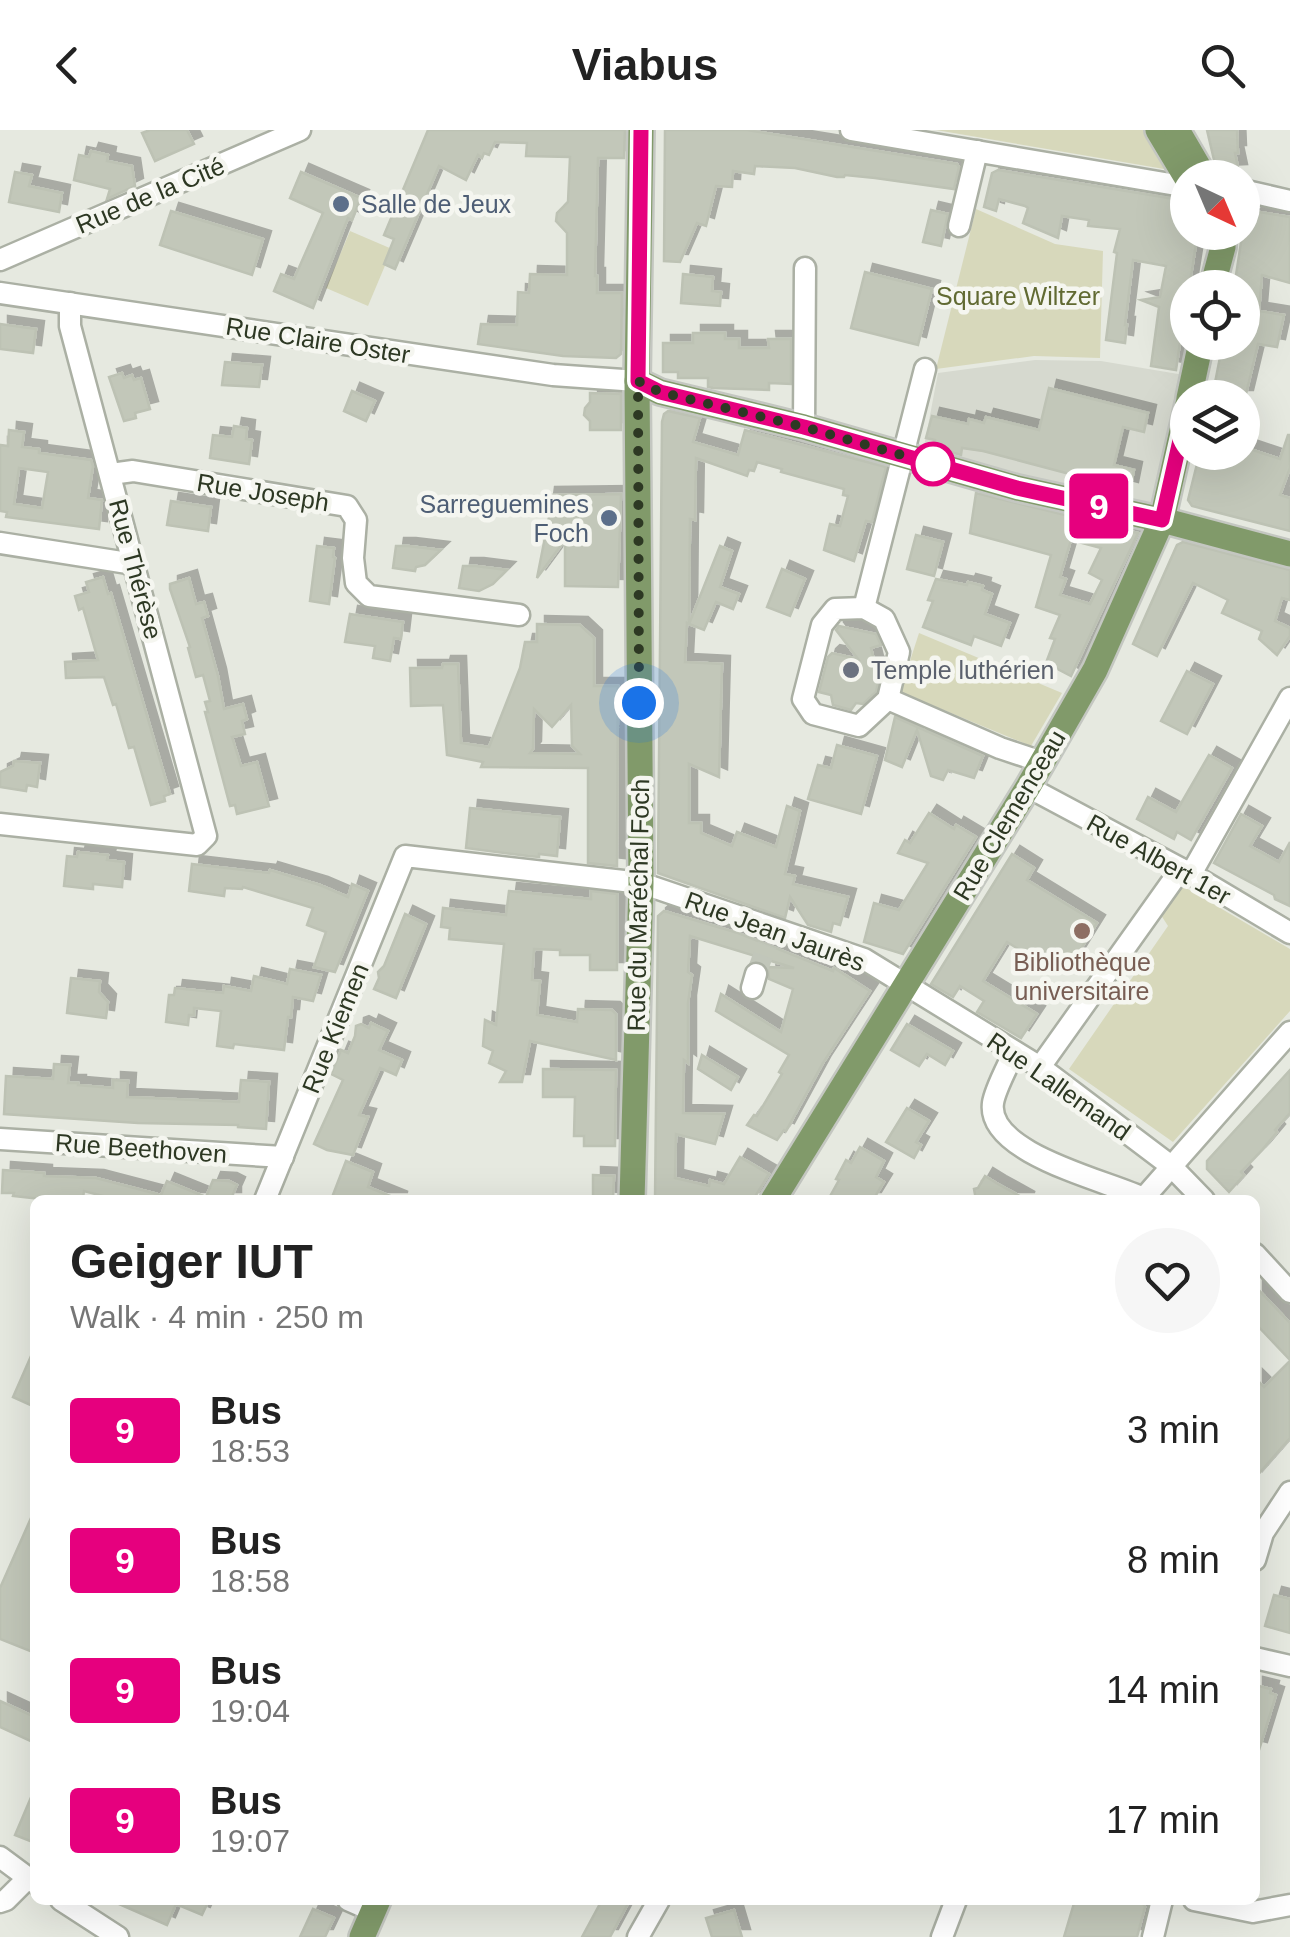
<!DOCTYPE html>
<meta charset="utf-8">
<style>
:root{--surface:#fff;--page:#f6f6f6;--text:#222;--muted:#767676}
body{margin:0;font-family:Helvetica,sans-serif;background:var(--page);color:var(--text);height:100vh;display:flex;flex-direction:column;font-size:38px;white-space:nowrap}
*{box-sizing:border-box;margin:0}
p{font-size:32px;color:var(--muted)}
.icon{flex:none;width:55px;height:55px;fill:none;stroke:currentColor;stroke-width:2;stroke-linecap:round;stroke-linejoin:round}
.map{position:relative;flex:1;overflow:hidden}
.details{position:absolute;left:30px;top:1065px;width:1230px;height:710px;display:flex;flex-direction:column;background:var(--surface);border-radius:15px;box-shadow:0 10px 40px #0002}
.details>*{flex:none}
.badge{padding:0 20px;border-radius:8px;font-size:35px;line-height:65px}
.needle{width:65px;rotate:136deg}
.tools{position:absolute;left:1170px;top:30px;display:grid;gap:20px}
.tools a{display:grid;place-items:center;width:90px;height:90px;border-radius:50%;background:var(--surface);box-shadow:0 10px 40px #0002;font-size:50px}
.you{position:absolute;width:50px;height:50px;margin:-25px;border:8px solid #fff;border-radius:50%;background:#1a73e8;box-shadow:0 0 0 15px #1a73e833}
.map>.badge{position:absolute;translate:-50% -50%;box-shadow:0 0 0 5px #fff}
.round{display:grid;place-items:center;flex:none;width:105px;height:105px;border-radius:52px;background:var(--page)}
.head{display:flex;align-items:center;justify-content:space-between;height:170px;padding:0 40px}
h1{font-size:48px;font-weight:700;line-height:75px}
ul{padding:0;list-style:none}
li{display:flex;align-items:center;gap:30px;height:130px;padding:0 40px}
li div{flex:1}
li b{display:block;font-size:38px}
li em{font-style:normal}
li .badge{min-width:110px;font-weight:700;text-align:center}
header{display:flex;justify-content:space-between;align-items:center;height:130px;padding:0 40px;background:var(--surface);font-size:45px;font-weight:700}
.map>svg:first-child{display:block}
.built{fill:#d6d9cf}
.green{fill:#d7d8bb}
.building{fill:#c2c7b9;stroke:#bdc2b4;stroke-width:2.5;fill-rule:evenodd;filter:url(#shadow)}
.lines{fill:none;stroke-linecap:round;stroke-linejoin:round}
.minor-tunnel{stroke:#c1c6ba;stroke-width:20;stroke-dasharray:20 10;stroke-linecap:butt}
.minor-casing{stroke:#abb0a4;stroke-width:25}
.major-casing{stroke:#c4c7c1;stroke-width:30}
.minor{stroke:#fff;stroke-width:20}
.major{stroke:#819a6a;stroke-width:25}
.line-casing{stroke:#fff;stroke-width:22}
.line{stroke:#e6007e;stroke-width:15}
.walk{stroke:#2d3823;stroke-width:10;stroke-dasharray:0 18}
.service-dot{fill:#5c6f8a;stroke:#f5f6f0;stroke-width:4}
.stop-dot{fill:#fff;stroke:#e6007e;stroke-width:5}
.worship-dot{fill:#6b7280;stroke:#f5f6f0;stroke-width:4}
.education-dot{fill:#8d6e63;stroke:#f5f6f0;stroke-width:4}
.labels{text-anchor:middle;stroke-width:9;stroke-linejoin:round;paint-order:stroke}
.street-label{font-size:25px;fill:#2d3823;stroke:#f5f6f0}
.service-label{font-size:25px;fill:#4e5e75;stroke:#f5f6f0;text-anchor:start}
.park-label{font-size:25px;fill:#616a32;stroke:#f5f6f0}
.worship-label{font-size:25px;fill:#5b616d;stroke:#f5f6f0;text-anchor:start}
.education-label{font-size:25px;fill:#785e54;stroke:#f5f6f0}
</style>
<header><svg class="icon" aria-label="back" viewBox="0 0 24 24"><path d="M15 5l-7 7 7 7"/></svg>Viabus<svg class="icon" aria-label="search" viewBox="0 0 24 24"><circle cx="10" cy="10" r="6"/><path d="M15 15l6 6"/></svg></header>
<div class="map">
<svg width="1290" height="1807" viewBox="0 0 1290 1807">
<defs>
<filter id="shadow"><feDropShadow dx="8" dy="-8" stdDeviation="0" flood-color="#0004"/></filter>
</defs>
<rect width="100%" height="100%" fill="#e6e9e0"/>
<path class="built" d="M1035,230L1101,231L1184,245L1150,378L923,322L938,243Z"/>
<g class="green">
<path d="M936,0H1145L1170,40Z"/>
<path d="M976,79L1055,114L1103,121L1100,228L1034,226L936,239Z"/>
<path d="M350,101L392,119L368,176L326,158Z"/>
<path d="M919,503L1062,563L1031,616L900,562Z"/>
<path d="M1181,755L1290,819V881L1173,1012L1069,939L1168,796L1159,782Z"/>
</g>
<g class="building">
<path d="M150,0H187L194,14L155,31L142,3Z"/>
<path d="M428,0H625L624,28H598L595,146H597V163H622L621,224L616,228L563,226L478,214L481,194L517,195L518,162L529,163L530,144L567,145V103L556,91L557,83L568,72L570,27L526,26L527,13L495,12L489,25L484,23L482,28L478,25L466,50L439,36L395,139L384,134L394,109L384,105Z"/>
<path d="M665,0H747L957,34L959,37L954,59L875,48L845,45L844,47H837L795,38L755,36L754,44L733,41L732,57L716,56L706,96L697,93L680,132L664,131Z"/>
<path d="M1207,0H1237L1238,23H1235L1239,42L1220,43L1215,34Z"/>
<path d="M91,21L108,25L107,31L132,36L135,56L107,69L110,59L74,50L79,25L89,27Z"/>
<path d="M998,40L1181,70L1188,78V102H1198L1189,158H1188L1176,240L1151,236L1159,177L1141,170L1160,167L1166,136L1133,130L1125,195H1127L1125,213L1106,210L1117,123L1114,122L1120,99L1088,96L1089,90L1062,86L1058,108L1023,93L1028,78L1025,76L999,69L996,81L984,77L992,43Z"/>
<path d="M15,42L32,45L29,56L62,63L59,82L9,72Z"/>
<path d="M301,42L361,68L352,90L348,88L313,178L274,161L281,144L294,149L323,83L290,68Z"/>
<path d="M931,80L948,84L941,116L923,112Z"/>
<path d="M171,81L263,109L252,145L160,115Z"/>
<path d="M1259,82L1290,87V153L1262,145L1259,181L1284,185L1277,217L1258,214L1245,268H1212L1223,212H1242V158H1234L1244,93Z"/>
<path d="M865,142L932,159L918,215L851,198Z"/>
<path d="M683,144L713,147L712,161L721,162L720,176L681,173Z"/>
<path d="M0,194L36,199L33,223L0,219Z"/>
<path d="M693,203H725V209H739V218H769L768,209H791V254L769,253V260L713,258L708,257V248H678V242H663V213H693Z"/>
<path d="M225,232L262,235L259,257L222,255Z"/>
<path d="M122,243L124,248L132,245L134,250L141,248L150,279L135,283L136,288L124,291L109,247Z"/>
<path d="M1049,258L1148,283L1144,302L1123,297L1114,335L1134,340L1130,360L983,321L962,318L961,325L934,317L935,310L926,308L932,286L968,294L969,289L984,293L986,287L1039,300Z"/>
<path d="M352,261L375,271L366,291L344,281Z"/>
<path d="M590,263L621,264V300H590V291L584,285L585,278L590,272Z"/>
<path d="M668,281L700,288L693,312L738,325L745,300L886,337L872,392L866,391L854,431L824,420L830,394L840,396L848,366L843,365L844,359L781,342L782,339L757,332L754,341L749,340L747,346L696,328L695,390L690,389L689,494L687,493L685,532L722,534L719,647L689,634V693H701V703L732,716L737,702L776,717L787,676L800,681L785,744L795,746L793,754L848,767L840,795L833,793L831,802L808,795L790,767L785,788L658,743L662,292L664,284Z"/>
<path d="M234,296L247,298L246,309L252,310L249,334L210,328L213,305L232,307Z"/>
<path d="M9,300L24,302L22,317L39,319V323L91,330L93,336L88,368L102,370L99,399L6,387L7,382L0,381V315L8,316ZM19,338L48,342L42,378L14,374Z"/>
<path d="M1288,305H1290V338L1280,365L1290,368V401L1192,376L1188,370L1200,322H1243L1244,317L1280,329Z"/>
<path d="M976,363L1138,403L1071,546L1046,533L1055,509L1050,508L1060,485L1036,477L1051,425L970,403ZM1071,410L1101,418L1089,443L1102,450L1090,474L1060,465L1066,449L1060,447Z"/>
<path d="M621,364L618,457L565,456V410L537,448L550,382L545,381L547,365Z"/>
<path d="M171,371L211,377L208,401L167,395Z"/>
<path d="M916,405L943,412L934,446L907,439Z"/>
<path d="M1183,412L1290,440V470L1282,468L1275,491L1290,498V506L1277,525L1259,509L1262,501L1222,483L1228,470L1193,453L1157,526L1133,514L1177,415Z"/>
<path d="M317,416L334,418L333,427L335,428L329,474L310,471Z"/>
<path d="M396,416H408L441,420L425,435L416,437L415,441L393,438Z"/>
<path d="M720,416L732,421L720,457L739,464L733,479L716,472L704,500L689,494Z"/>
<path d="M463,436H476L507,440L493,454L479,461L459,458Z"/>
<path d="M782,439L805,449L790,486L767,477Z"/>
<path d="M103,447L108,464L111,463L170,664L164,666L165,671L151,675L134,617L129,618L116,574L113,575L104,547L66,548L65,532L98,530L83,478L79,480L75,466L89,462L86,452Z"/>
<path d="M189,448L196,474L204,472L208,486L202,488L218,546L224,579L243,574L247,589L242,591L245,604L232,607L241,636L257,632L269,676L237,684L235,675L230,676L205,582H208L205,572L210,571L203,545L196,547L188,518L190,517L170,459V454Z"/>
<path d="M936,449L967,455L968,452L983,456L982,460L992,464L985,484L1010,493L1001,516L974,506L971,515L923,497L933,471L928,470Z"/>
<path d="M350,484L403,492L401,509L394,508L390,531L373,528L375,516L345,512Z"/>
<path d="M537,494L580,495L594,508V556H618L617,736L588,733V638L481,637L483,632L447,625L443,575L411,576L410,538H442L443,534H458L461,613L489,617L520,538L525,512H537ZM571,575L572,616L580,624L530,623L533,619L534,579L552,597Z"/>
<path d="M839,496L876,504L881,515L871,518L875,534L881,540L876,562L863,574L856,573L851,580L833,575L831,565L819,562L828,527L832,523L858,529L836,500Z"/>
<path d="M1187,541L1213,554L1187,604L1161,591Z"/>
<path d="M895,587L983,626L974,648L948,640L943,650L931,646L917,600L902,637L885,630Z"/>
<path d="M837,615L877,626L861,684L808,669L818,635L831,638Z"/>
<path d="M1209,625L1232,638L1191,710L1177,702L1174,709L1137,689L1148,667L1176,682Z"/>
<path d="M14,631L40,633L37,657L27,655L26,661L0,657V642L13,636Z"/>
<path d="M470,678L560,687L557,726L539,724V727L528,726L466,718Z"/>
<path d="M929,683L954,699L956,695L976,707L903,824L864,812L874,773L899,780L928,733L898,723L905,710L910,713Z"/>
<path d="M1241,684L1262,696L1250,716L1279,732L1290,712V776L1275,769L1274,765L1214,733Z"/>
<path d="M78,722L108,725L107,730L124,732L122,757L93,754V759L64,756L67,726L77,727Z"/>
<path d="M1012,724L1034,738L1027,750L1097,793L1066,843L1034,823L1031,827L1007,812L983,851L1037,884L1021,908L977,882L984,871L960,856L953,867L931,854Z"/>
<path d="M192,734L269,743L270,740L320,755L348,767L352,754L368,761L335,842L314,837L326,802L307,795L313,778L243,757L242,759L225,758L224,766L189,761Z"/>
<path d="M509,761L591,769V761L617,764V840H590V825H560V820L534,819L532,850L540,851L537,885L577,892L578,879L612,880L616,884V930L530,911L522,952H500L506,941L489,933L493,921L483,916L485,890L496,895L504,814L449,809L450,798L441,797L443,778L506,785Z"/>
<path d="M664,781L738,803L833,841L834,838L870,861L823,933L786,1001L784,1000L777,1010L747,995L754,985L757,986L782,944L779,942L789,925L716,881L721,864L781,902L793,859L769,849L768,837L794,838L690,806L688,842L692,845L688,873V933L684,930L683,983L724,984L715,1014L676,1004L675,1048L709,1056L710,1050L724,1054L740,1027L769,1044L753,1070H655L658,786Z"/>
<path d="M405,784L426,794L396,868L374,859L379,848L378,842L384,836Z"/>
<path d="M290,839L321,845L313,871L293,867L291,887H288L284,920L234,914L233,918L217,916L221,881L194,878V885H189L188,895L166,892L169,865H174L175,858L223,863L224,856L251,861L254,846L287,854Z"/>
<path d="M71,848L100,851L99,862L108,872L106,888L67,883Z"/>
<path d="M371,893L388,901L379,920L402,930L396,945L380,938L359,985L368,987L353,1025L327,1020L314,1014L343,950L331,944L341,920L348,923L355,906L356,896L361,894L369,898Z"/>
<path d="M907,894L953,921L945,935L927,924L919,936L891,920Z"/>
<path d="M702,925L738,947L731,960L698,939Z"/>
<path d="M54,934L70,935L68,953H78V955L113,958V950L128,951L127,967L239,972L241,950L269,952L266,999L238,997V995L138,993L4,984L6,946L53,949Z"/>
<path d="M543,939L616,940L615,1016H584V1006H574L575,967H543Z"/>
<path d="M1290,940V983L1275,1000L1277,1002L1262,1020L1241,1042L1244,1045L1229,1062L1207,1039V1031Z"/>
<path d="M907,978L929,991L916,1012L921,1015L914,1028L886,1012Z"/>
<path d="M860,1017L884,1031L876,1047L884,1052L873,1070H828L839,1050L836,1049L846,1030L851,1033Z"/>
<path d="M346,1031L373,1042L368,1057L400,1070H331Z"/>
<path d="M3,1040L44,1043V1046L96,1048L161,1065L167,1051L206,1067L213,1050L229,1051L237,1055L233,1064V1070H118L84,1061L83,1068L42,1066V1069L13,1066L14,1063H2Z"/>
<path d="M593,1045L614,1046L613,1070L593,1069Z"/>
<path d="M985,1046L998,1054L1027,1070H976L974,1059L978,1058Z"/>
<path d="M1255,1156L1290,1193V1230L1255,1193Z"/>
<path d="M35,1217V1277L13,1267Z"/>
<path d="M1290,1231V1308L1255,1348V1248L1264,1257Z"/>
<path d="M35,1379V1523L0,1509V1458Z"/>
<path d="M1274,1465L1290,1469V1503L1265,1496Z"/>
<path d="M1255,1555L1271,1559L1270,1563L1276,1565L1259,1620L1255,1619Z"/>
<path d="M0,1571L35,1587V1613L0,1597Z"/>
<path d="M35,1658V1713L15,1705Z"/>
<path d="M110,1770H209L202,1785L176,1774L167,1795Z"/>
<path d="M602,1770H630L610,1807H582Z"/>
<path d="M1075,1770H1141L1145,1777L1137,1807H1064Z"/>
<path d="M313,1779L334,1788L325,1807H300Z"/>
<path d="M734,1780L742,1807H712L706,1788Z"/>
</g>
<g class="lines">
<path class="minor-tunnel" d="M756,844L767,815"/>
<defs>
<g id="minor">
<path d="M851,0L1188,57"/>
<path d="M1242,60L1290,71"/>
<path d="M959,96L977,21"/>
<path d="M0,130L300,0"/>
<path d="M0,163L553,245L637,251"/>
<path d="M804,297L805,138"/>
<path d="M111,344L133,341L347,376L356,390L353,428L356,453L369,466L519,485"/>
<path d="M0,413L134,434"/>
<path d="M864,478L884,489L899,522L888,569L859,596L813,584L803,569L822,495L835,479Z"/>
<path d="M864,478L925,239"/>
<path d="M888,569L1000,618L1042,632"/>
<path d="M1028,657L1191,744L1290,803"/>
<path d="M0,694L197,715L206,706L70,196V173"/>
<path d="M1191,744L1290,568"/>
<path d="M752,858L756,844"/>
<path d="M1014,922C1008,936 995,959 993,973C986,1024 1109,1051 1143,1068"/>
<path d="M1040,937L1181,739"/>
<path d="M0,1009L283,1027"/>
<path d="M265,1070L405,726L641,753L864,829L1040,937L1171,1036L1204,1070"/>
<path d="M1142,1070L1290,902"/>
<path d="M1255,1124L1290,1162"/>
<path d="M1255,1430L1263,1403L1290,1362"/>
<path d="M1255,1528L1290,1536"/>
<path d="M0,1727L35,1753"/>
<path d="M61,1770L118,1807"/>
<path d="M348,1770L373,1781"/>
<path d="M1194,1770L1253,1782L1290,1775"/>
<path d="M0,1772L6,1770L28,1748"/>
<path d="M638,1807L659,1770"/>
<path d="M942,1807L956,1770"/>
<path d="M1153,1807L1162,1770"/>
</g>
<g id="major">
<path d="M1158,0L1188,50"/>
<path d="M1177,0L1205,48"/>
<path d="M1212,158L1223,117V102"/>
<path d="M637,251L660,262L804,297L1017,358L1162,390L1290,424"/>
<path d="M1189,268L1201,212"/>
<path d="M632,1070L641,753L637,251L641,0"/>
<path d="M773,1070L1028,657L1095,540L1162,390L1188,274"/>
<path d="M362,1807L378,1770"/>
</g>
</defs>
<use href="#minor" class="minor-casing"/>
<use href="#major" class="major-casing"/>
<use href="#minor" class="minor"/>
<use href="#major" class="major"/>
</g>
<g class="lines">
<defs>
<path id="line" d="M641,0L638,251L660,262L804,297L1017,358L1162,390L1188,275"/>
</defs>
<use href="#line" class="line-casing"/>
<use href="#line" class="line"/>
<path class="walk" d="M639,573L638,251L660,262L804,297L933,334"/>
</g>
<g class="service-dot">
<circle cx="341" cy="74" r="10"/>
<circle cx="609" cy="388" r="10"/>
</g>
<circle class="stop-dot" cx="933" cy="334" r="20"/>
<circle class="worship-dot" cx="851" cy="540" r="10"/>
<circle class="education-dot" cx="1082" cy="801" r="10"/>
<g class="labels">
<g class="street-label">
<text transform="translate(150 65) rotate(-23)" y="9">Rue de la Cité</text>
<text transform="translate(318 210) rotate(9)" y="9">Rue Claire Oster</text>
<text transform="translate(263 362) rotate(9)" y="9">Rue Joseph</text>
<text transform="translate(136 439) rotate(75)" y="9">Rue Thérèse</text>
<text transform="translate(1009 685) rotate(-59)" y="9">Rue Clemenceau</text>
<text transform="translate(1159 729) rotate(29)" y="9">Rue Albert 1er</text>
<text transform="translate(638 775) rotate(-89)" y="9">Rue du Maréchal Foch</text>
<text transform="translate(775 801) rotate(20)" y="9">Rue Jean Jaurès</text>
<text transform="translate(335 898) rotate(-68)" y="9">Rue Kiemen</text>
<text transform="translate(1059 956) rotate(35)" y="9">Rue Lallemand</text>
<text transform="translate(141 1018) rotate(4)" y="9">Rue Beethoven</text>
</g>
<g class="service-label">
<text x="361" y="83">Salle de Jeux</text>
<text x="589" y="383" text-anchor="end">Sarreguemines<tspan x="589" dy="29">Foch</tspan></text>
</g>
<g class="park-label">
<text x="1018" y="175">Square Wiltzer</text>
</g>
<g class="worship-label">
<text x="871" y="549">Temple luthérien</text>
</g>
<g class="education-label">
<text x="1082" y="841">Bibliothèque<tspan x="1082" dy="29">universitaire</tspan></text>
</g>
</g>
</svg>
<div class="tools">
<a><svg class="needle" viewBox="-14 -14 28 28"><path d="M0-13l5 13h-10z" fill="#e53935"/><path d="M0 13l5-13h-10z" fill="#767676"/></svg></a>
<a><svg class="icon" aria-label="locate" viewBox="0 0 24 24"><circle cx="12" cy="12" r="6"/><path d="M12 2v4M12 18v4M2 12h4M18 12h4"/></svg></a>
<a><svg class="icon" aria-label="layers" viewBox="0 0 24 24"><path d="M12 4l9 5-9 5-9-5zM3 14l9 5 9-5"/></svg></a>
</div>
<div class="you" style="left:639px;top:573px"></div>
<b class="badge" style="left:1099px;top:376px;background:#e6007e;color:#fff">9</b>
<section class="details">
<div class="head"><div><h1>Geiger IUT</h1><p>Walk · 4 min · 250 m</p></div><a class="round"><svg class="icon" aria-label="heart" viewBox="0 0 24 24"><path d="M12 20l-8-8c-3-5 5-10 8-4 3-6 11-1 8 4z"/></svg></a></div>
<ul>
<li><span class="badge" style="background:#e6007e;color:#fff">9</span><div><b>Bus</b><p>18:53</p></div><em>3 min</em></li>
<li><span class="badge" style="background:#e6007e;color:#fff">9</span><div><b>Bus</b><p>18:58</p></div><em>8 min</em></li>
<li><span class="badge" style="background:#e6007e;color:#fff">9</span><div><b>Bus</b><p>19:04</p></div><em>14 min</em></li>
<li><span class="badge" style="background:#e6007e;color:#fff">9</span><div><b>Bus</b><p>19:07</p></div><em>17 min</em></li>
</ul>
</section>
</div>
